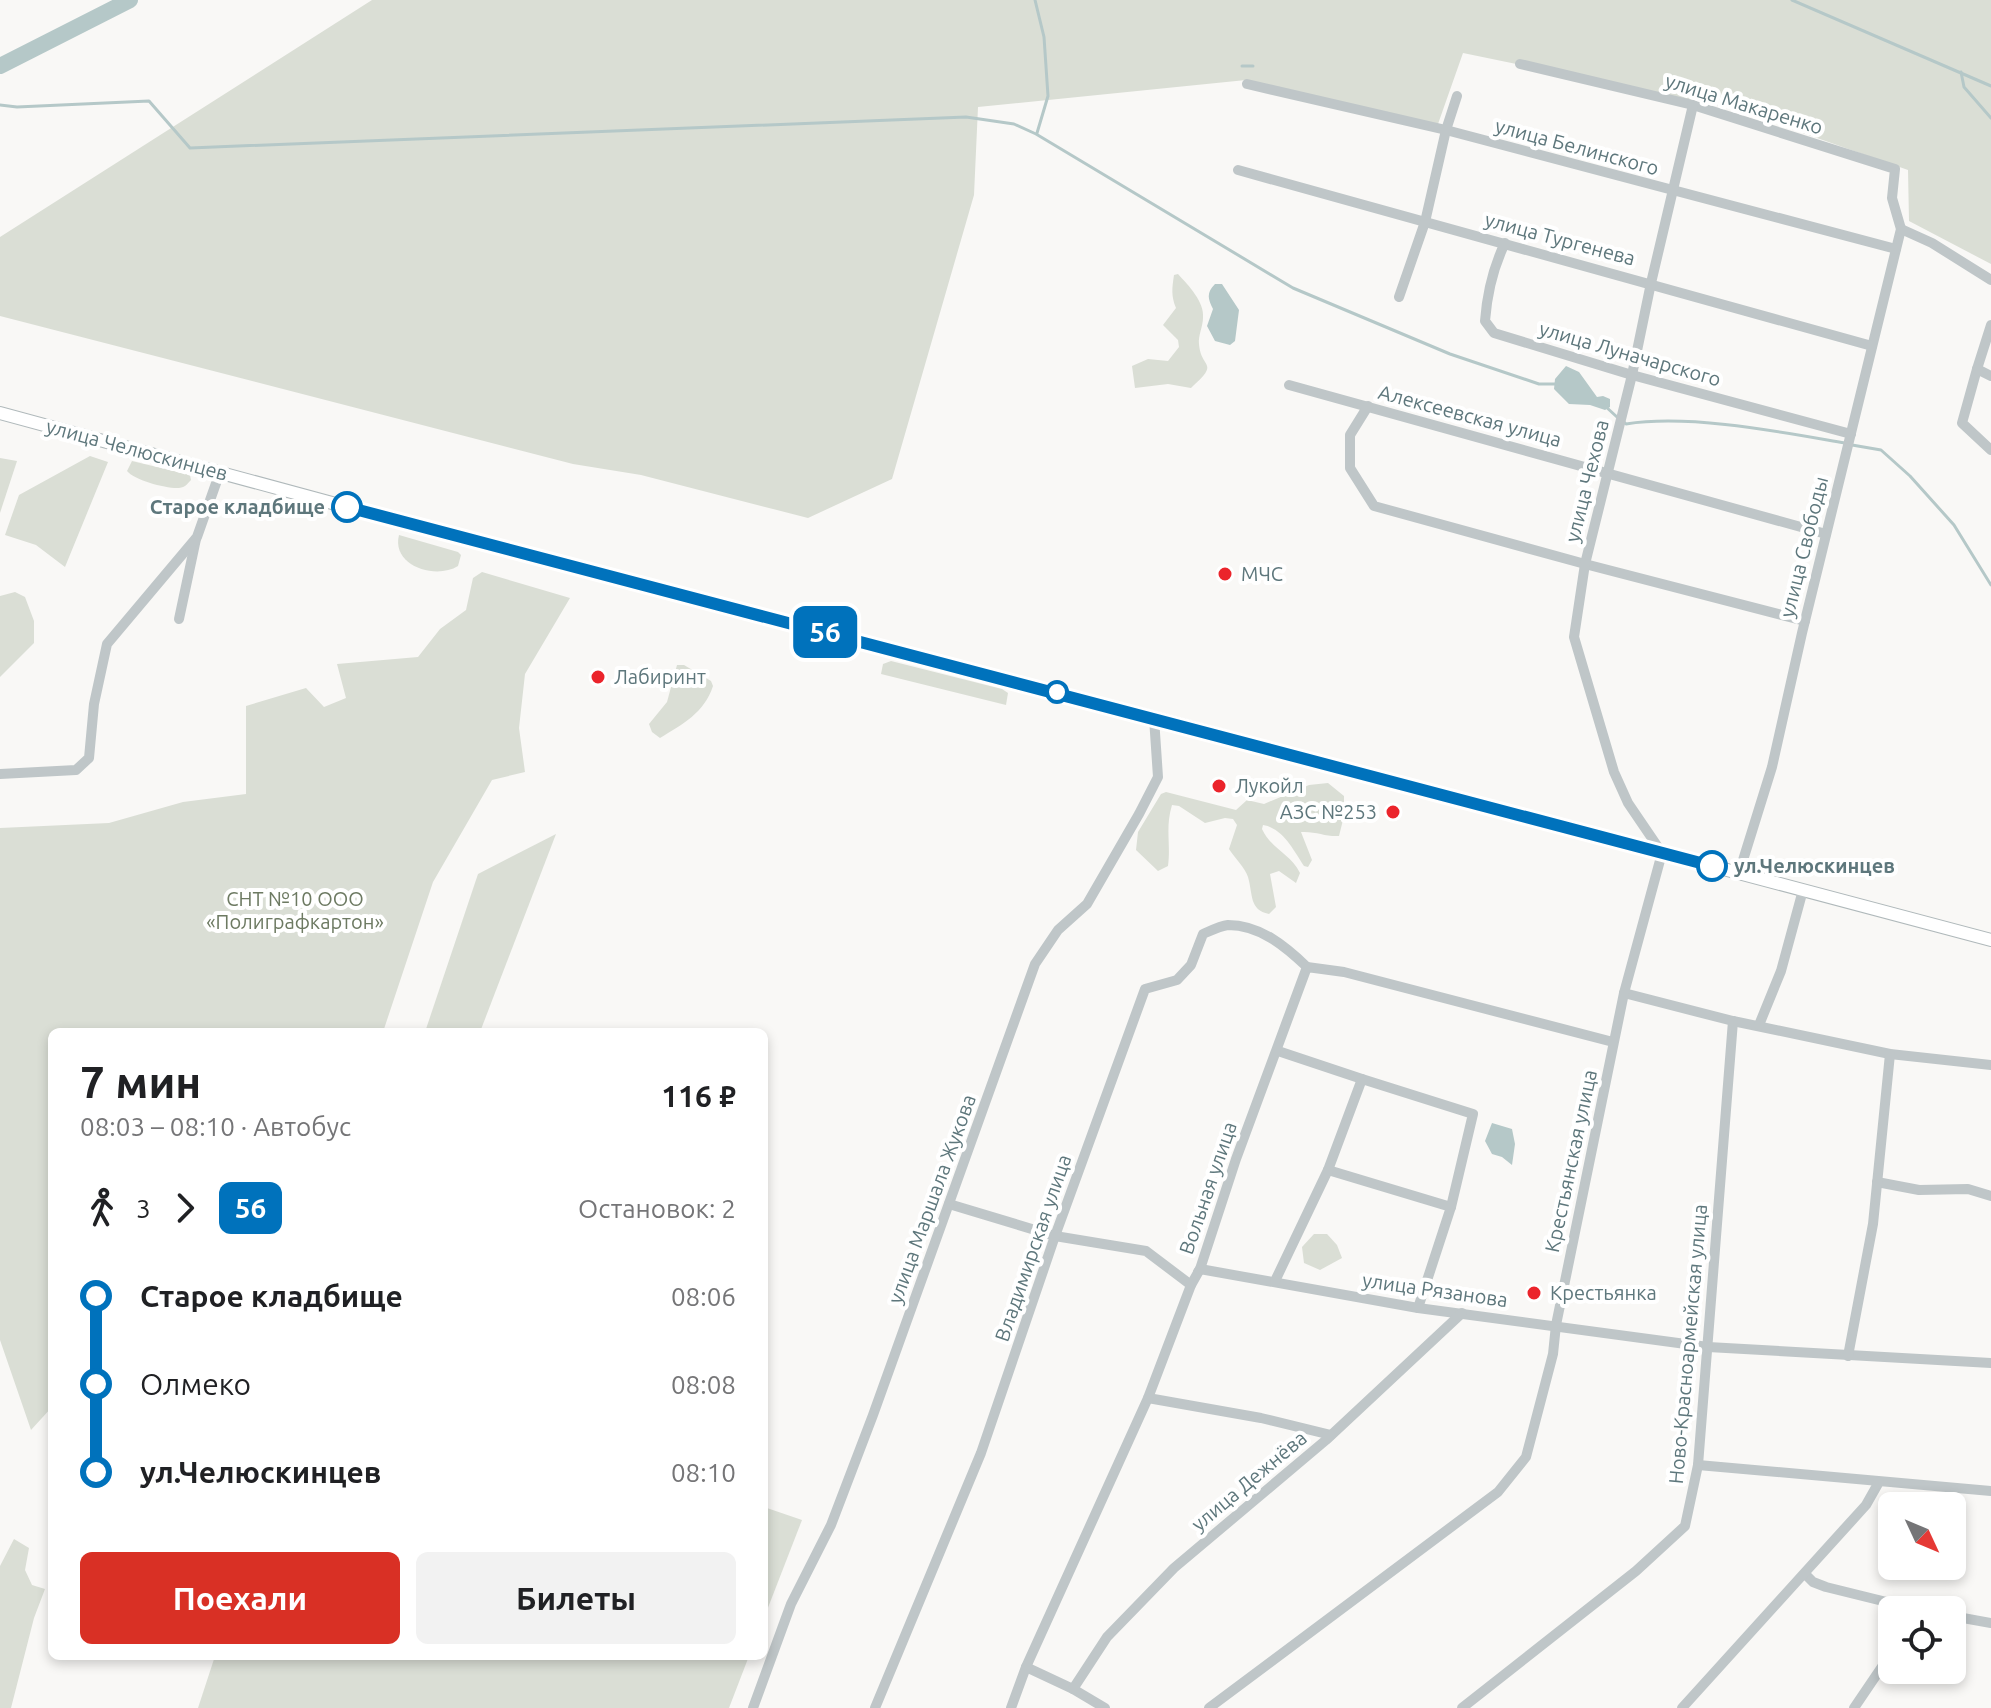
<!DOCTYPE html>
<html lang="ru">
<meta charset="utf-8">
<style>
:root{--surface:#fff;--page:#f2f2f2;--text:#202124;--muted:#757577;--accent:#d93025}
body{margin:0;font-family:Ubuntu,sans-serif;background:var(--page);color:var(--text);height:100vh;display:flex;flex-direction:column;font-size:30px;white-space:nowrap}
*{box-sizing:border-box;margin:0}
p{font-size:26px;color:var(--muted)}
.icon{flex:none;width:44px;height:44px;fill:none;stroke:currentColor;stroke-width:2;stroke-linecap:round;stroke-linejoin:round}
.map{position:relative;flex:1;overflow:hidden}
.drawer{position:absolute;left:48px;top:1028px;width:720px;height:632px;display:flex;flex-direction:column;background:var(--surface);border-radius:12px;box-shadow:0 4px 12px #0003}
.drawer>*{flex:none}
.badge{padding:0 16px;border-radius:12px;font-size:28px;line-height:52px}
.needle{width:52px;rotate:134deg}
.buttons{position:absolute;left:1878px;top:1492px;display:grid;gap:16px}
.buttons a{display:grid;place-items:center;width:88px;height:88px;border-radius:12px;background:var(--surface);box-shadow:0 4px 12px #0003;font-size:40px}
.map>.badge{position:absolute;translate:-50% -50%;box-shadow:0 0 0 4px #fff}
.legs{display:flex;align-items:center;gap:12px;height:88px;padding:0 32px;font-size:26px}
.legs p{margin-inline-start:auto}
.overview{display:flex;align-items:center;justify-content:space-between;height:136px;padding:0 32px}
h1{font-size:44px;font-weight:700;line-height:60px}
.primary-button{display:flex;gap:16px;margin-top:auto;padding:16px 32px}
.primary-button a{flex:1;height:92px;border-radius:12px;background:var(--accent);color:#fff;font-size:32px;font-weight:700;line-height:92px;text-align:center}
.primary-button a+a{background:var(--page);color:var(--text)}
ul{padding:0 32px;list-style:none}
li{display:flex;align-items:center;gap:28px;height:88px;font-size:30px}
li i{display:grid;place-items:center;width:12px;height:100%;margin:0 10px;background:currentColor}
li i::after{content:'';width:20px;height:20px;margin:-10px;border:6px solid;border-radius:50%;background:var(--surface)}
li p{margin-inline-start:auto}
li:first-child i{background:linear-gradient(#0000 50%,currentColor 0)}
li:last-child i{background:linear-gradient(currentColor 50%,#0000 0)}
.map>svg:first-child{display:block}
.green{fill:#daded5}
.water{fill:#b5c8c8}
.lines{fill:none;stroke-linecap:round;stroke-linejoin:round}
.stream{stroke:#b5c8c8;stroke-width:3}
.river{stroke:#b5c8c8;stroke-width:16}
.major-casing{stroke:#b0b9bb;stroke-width:14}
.minor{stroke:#bfc6c8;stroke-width:10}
.major{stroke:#fff;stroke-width:12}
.line-1-casing{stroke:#fff;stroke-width:18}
.line-1{stroke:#0072bc;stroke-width:12}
.stop-1-dot{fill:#fff;stroke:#0072bc;stroke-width:4}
.poi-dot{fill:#eb242b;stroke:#fff;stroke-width:3}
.labels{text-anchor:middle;stroke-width:8;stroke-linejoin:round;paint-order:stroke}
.street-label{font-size:20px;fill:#5e777c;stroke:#fff}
.stop-label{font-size:20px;font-weight:bold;fill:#5e777c;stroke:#fff;text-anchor:end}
.poi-label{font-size:20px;fill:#5e777c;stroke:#fff;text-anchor:start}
.park-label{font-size:20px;fill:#6d7a62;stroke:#fff}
</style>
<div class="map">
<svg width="1991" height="1708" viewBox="0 0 1991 1708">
<rect width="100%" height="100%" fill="#f9f8f6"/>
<g class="green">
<path d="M372,0H1991V264L1909,221L1908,170L1735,109L1463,53L1438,124L1246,80L978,107L974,195L892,479L808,518L641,475L573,464L0,316V237Z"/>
<path d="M1178,274C1188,285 1205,302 1203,318C1203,326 1198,336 1199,344C1201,370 1221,361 1191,388L1168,384L1135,388L1132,366L1148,359L1168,361L1179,347L1178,340L1163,325L1176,308C1171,296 1172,288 1174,275Z"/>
<path d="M90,456L108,462L65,567L36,545L5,535L19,495Z"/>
<path d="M0,458L17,461L0,513Z"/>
<path d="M132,461L190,475L191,480C186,485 186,487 179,488C167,489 134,480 127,471Z"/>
<path d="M399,535L458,552L461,555L458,566C436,580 391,566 399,535Z"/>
<path d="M482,572L570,598L525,674L519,728L525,772L492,780L433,882L383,1032H52V1407L31,1430L0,1340V828L109,823L183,802L246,794V706L306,688L324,707L346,698L337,664L418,657L440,629L466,610L473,578Z"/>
<path d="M15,592L25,597L34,621V643L0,677V596Z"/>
<path d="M891,661L1002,689L1008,693L1006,705L881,674L883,664Z"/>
<path d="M677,665H684L711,681L713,686C704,713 683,724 660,738L652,732L649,724L667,702Z"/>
<path d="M1328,783L1344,796V816L1339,836C1326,837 1316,831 1301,832L1312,860L1308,867L1304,866C1294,851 1283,828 1263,825L1262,829C1272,850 1290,853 1300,873L1296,883L1279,871L1270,874L1276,907L1269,914C1249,910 1253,894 1248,877C1245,868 1235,858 1229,849L1237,825L1233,819L1225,818L1205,823L1179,806L1172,805C1165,828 1171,843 1168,866L1158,871L1136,850L1138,832L1161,794L1166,792L1236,810L1247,800L1264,804L1309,785Z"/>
<path d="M556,834L480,1032H425L478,874Z"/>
<path d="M1314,1234H1327L1337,1245L1342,1258L1320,1270L1304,1263L1302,1247Z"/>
<path d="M764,1507L802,1520L764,1618Z"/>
<path d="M14,1539L29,1548L25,1570L32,1585L45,1589L34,1618L11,1708H0V1566Z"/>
<path d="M215,1656H749L729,1708H198Z"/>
</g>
<g class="water">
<path d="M1215,284H1222L1239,310L1235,341L1230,345L1215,341L1207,326L1213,309C1208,299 1206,293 1215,284Z"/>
<path d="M1566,366L1579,372L1597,397L1603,396L1610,399V407L1605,410L1590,405L1569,404L1554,389L1555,379Z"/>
<path d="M1492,1123L1512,1129L1515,1144L1512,1165L1502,1157L1492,1154L1485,1141Z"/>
</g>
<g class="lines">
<g class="stream">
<path d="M1035,0L1044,37L1048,96L1037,133"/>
<path d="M1792,0L1991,86"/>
<path d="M1242,66H1253"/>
<path d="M1961,72L1964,87L1991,118"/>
<path d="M0,105L17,107L149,101L190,148L966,117L1014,124L1036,134L1293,288L1450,354L1539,384H1558"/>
<path d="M1605,406L1617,417"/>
<path d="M1623,421L1626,424C1690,414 1781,432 1845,443"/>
<path d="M1852,445L1881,450L1910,476L1954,525L1991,585"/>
</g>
<path class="river" d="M0,66L130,0"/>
<defs>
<path id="major" d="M0,413L487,545L1178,724L1991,940"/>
</defs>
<use href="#major" class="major-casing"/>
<g class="minor">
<path d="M1520,64L1693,105L1895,169L1892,198L1901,229L1802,633L1772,767L1739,873"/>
<path d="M1247,84L1446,130L1896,249"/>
<path d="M1238,170L1872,346"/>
<path d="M1901,229L1932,243L1991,280"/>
<path d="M1505,243C1493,268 1487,294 1485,321L1494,333L1632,375L1851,434"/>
<path d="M1399,297L1425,222L1446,130L1457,96"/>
<path d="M1977,369L1991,325"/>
<path d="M1991,376L1977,369L1962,423L1991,450"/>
<path d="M1289,385L1826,534"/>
<path d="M1368,406L1350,435V468L1374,506L1585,564L1805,621"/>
<path d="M179,619L196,539"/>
<path d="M0,774L76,770L89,758L94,704L107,644L197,537L220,472"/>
<path d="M1624,993L1733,1021L1890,1054L1991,1065"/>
<path d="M1759,1025L1781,971L1803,890"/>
<path d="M1278,1051L1362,1079"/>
<path d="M1328,1170L1451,1207L1418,1308"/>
<path d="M1877,1182L1919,1190L1968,1189L1991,1196"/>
<path d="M949,1204L1055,1236L1146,1251L1191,1285"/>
<path d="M1198,1272L1200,1269L1418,1308L1708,1347L1991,1363"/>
<path d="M1275,1281L1328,1170L1362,1079L1473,1114L1451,1207"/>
<path d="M1848,1356L1873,1224L1890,1054"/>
<path d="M1148,1398L1261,1418L1331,1435"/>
<path d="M1698,1465L1991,1491"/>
<path d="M1805,1574L1813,1582L1826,1587L1919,1610"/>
<path d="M1952,1616L1991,1623"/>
<path d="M1026,1667L1073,1689L1105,1708"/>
<path d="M1073,1689L1107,1637L1174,1568L1326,1440L1462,1313"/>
<path d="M753,1708L791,1604L831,1525L873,1415L1035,964L1058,930L1087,904L1139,814L1158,777L1154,718"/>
<path d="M875,1708L981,1453L1055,1236L1145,989L1177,980L1191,965L1203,934C1210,931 1220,926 1228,925C1260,925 1285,946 1307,967"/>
<path d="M1011,1708L1026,1667L1148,1398L1191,1285L1200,1269L1236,1159L1307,967L1344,972L1613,1042"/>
<path d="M1209,1708L1498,1492L1526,1457L1553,1354L1556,1325L1624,993L1662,853L1628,803L1614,772L1574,637L1585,564L1632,375L1651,283L1693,105"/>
<path d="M1462,1708L1636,1571L1685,1526L1698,1465L1733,1021"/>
<path d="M1682,1708L1866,1505L1879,1482"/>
<path d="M1854,1708L1892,1652"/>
</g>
<use href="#major" class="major"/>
</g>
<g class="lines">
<defs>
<path id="line-1" d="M347,507L1712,866"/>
</defs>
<use href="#line-1" class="line-1-casing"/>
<use href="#line-1" class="line-1"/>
</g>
<g class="stop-1-dot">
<circle cx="347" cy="507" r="14"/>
<circle cx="1057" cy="692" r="10"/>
<circle cx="1712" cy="866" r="14"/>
</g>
<g class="poi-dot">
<circle cx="1225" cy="574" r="8"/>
<circle cx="598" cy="677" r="8"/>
<circle cx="1219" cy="786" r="8"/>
<circle cx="1393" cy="812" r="8"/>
<circle cx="1534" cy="1293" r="8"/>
</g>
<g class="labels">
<g class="street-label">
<text transform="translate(1744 104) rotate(17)" y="7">улица Макаренко</text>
<text transform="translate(1577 147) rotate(15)" y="7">улица Белинского</text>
<text transform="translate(1560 239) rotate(15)" y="7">улица Тургенева</text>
<text transform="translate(1630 354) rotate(16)" y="7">улица Луначарского</text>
<text transform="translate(1470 416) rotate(15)" y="7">Алексеевская улица</text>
<text transform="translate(137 450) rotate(15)" y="7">улица Челюскинцев</text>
<text transform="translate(1587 481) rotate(-76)" y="7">улица Чехова</text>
<text transform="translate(1804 547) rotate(-76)" y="7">улица Свободы</text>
<text transform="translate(1571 1161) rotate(-78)" y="7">Крестьянская улица</text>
<text transform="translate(1208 1188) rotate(-71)" y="7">Вольная улица</text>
<text transform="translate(932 1199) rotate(-70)" y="7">улица Маршала Жукова</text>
<text transform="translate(1033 1248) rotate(-71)" y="7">Владимирская улица</text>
<text transform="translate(1435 1290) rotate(8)" y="7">улица Рязанова</text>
<text transform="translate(1688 1344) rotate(-85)" y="7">Ново-Красноармейская улица</text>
<text transform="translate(1249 1481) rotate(-40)" y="7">улица Дежнёва</text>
</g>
<g class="stop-label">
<text x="325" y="514">Старое кладбище</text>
<text x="1734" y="873" text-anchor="start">ул.Челюскинцев</text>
</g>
<g class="poi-label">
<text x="1241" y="581">МЧС</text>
<text x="614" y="684">Лабиринт</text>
<text x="1235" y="793">Лукойл</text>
<text x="1377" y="819" text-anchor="end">АЗС №253</text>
<text x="1550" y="1300">Крестьянка</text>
</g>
<g class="park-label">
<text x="295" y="906">СНТ №10 ООО<tspan x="295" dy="23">«Полиграфкартон»</tspan></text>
</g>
</g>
</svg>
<div class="buttons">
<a><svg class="needle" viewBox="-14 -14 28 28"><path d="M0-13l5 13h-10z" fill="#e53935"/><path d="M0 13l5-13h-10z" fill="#757577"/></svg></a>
<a><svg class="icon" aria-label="locate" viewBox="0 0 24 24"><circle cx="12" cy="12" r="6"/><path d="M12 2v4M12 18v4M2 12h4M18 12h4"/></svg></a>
</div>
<b class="badge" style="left:825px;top:632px;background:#0072bc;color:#fff">56</b>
<section class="drawer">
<div class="overview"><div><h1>7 мин</h1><p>08:03 – 08:10 · Автобус</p></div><b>116 ₽</b></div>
<div class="legs"><svg class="icon" aria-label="walk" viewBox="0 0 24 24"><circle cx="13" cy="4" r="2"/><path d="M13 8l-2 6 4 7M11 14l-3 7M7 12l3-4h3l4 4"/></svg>3<svg class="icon" aria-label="forward" viewBox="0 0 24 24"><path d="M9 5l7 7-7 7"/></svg><b class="badge" style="background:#0072bc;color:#fff">56</b><p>Остановок: 2</p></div>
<ul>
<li><i style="color:#0072bc"></i><b>Старое кладбище</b><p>08:06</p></li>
<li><i style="color:#0072bc"></i><span>Олмеко</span><p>08:08</p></li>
<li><i style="color:#0072bc"></i><b>ул.Челюскинцев</b><p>08:10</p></li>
</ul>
<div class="primary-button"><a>Поехали</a><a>Билеты</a></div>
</section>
</div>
